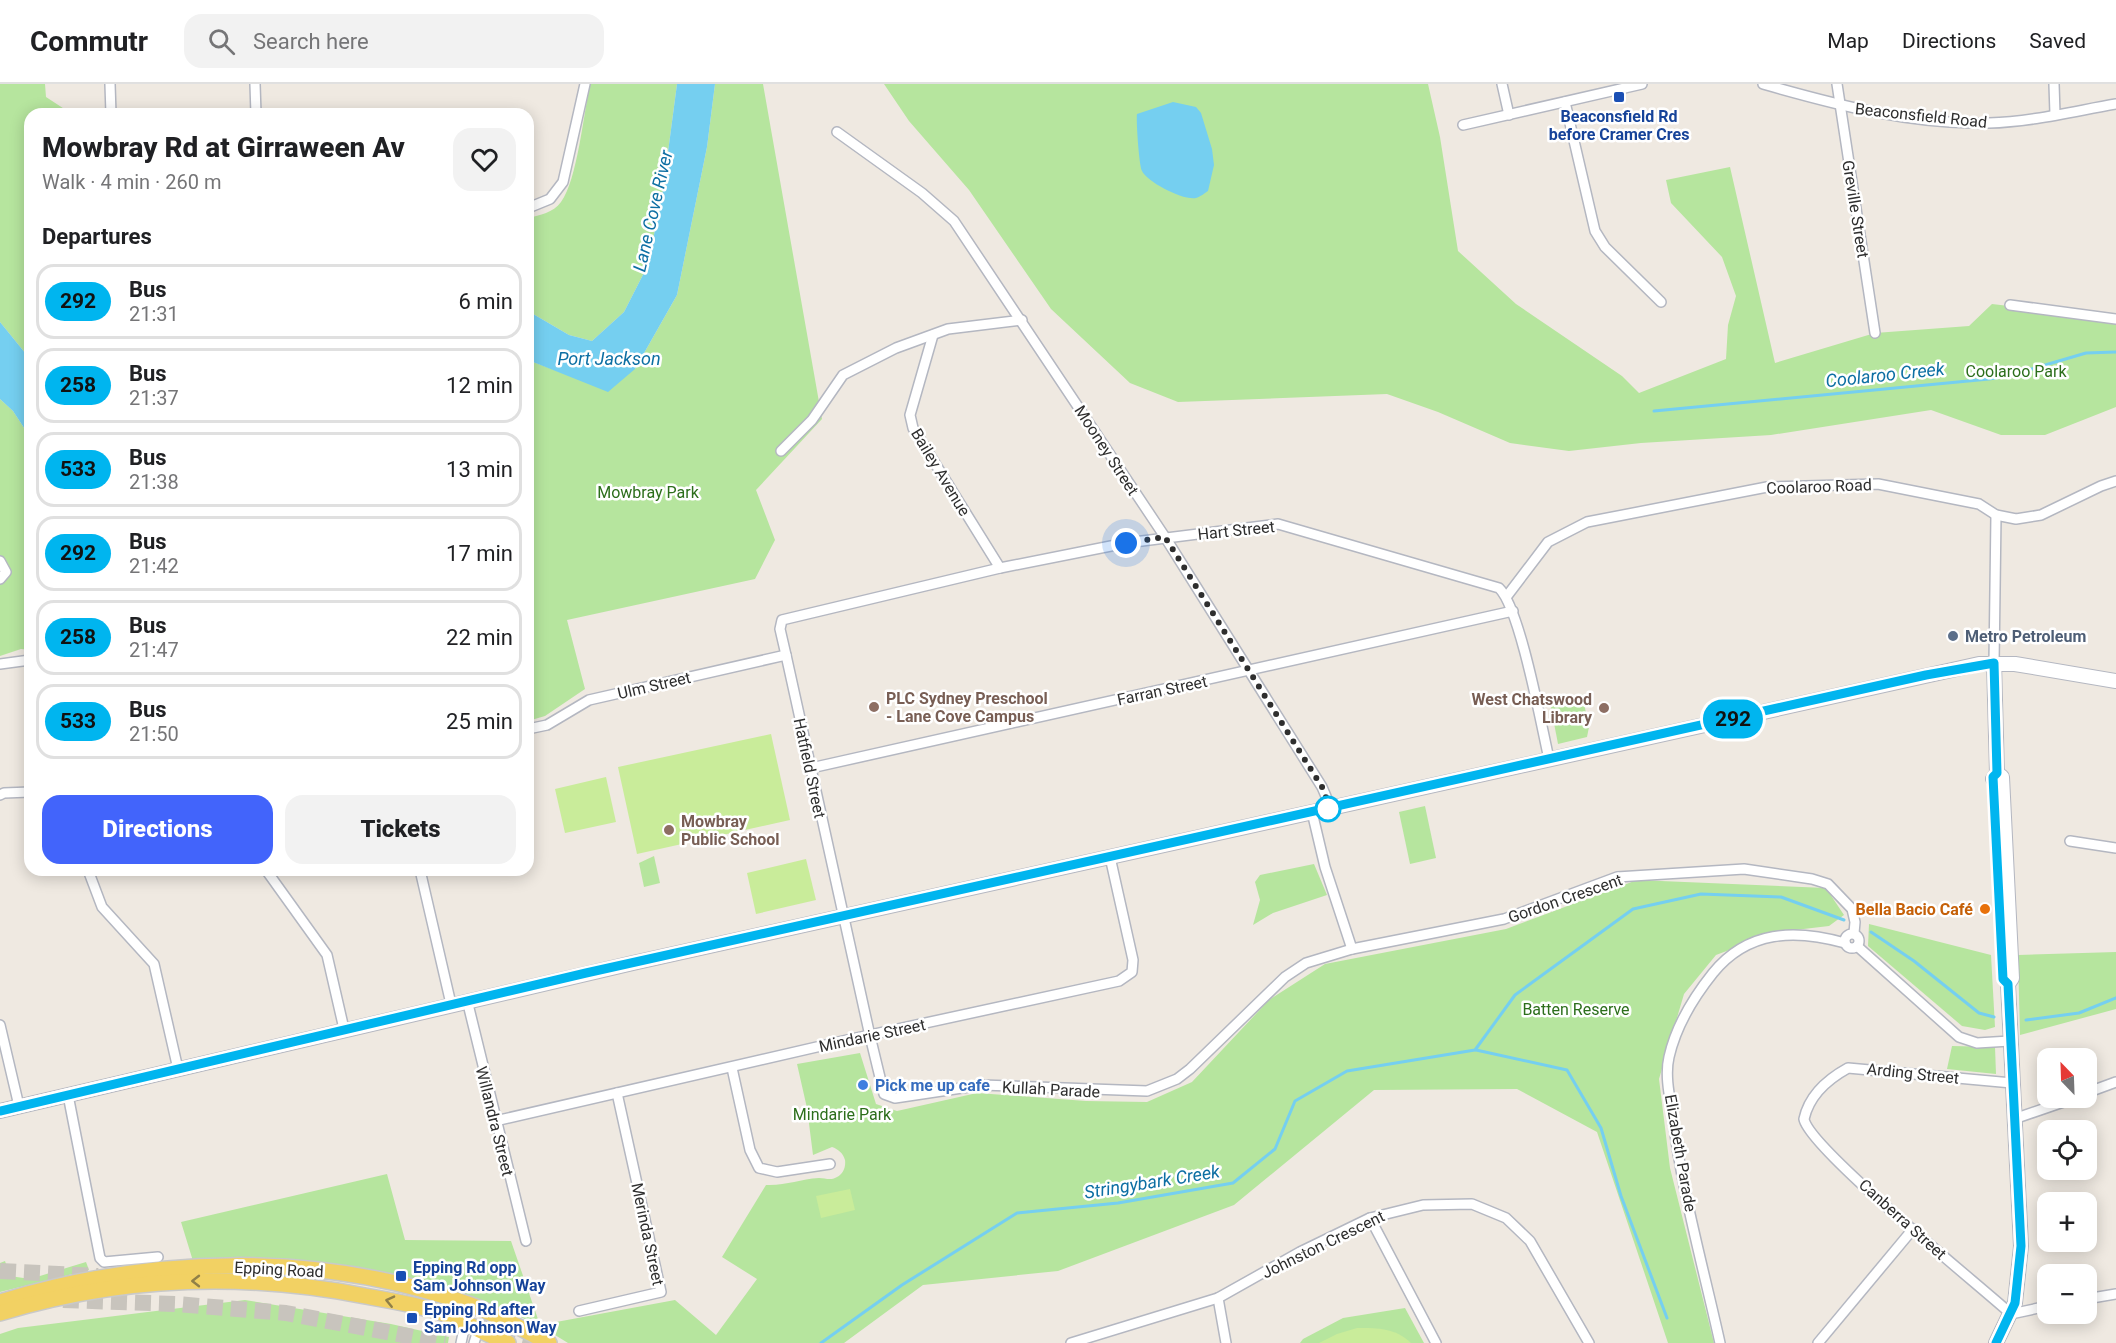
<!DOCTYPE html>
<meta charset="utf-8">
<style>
:root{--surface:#fff;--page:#f2f2f2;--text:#202124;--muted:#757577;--line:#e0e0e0;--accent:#4264fb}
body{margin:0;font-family:Roboto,sans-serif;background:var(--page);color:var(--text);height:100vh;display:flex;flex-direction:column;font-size:22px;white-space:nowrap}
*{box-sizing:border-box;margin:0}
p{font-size:20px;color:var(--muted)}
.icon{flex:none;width:33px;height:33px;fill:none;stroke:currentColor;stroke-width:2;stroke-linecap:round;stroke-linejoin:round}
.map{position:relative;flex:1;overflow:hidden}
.sheet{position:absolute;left:24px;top:24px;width:510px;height:768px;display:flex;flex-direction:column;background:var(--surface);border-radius:18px;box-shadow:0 3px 15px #0003}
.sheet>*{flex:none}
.badge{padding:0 12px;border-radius:20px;font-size:21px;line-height:39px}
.needle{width:39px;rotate:337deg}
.tools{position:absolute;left:2037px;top:964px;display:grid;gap:12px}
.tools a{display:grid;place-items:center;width:60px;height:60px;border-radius:12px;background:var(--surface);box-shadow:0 3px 15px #0003;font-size:30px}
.you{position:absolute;width:30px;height:30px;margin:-15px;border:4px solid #fff;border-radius:50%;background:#1a73e8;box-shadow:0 0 0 9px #1a73e833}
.map>.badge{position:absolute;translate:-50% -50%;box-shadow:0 0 0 3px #fff}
h2{padding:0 18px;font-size:22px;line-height:54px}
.round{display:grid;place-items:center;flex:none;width:63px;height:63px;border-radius:18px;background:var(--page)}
.overview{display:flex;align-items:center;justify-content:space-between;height:102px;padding:0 18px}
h1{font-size:28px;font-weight:800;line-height:45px}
.action{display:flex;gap:12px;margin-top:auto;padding:12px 18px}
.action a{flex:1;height:69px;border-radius:18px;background:var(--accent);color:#fff;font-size:24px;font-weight:800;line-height:69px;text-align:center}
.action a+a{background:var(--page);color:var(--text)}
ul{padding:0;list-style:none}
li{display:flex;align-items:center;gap:18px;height:75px;margin:0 12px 9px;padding:0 6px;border:3px solid var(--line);border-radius:18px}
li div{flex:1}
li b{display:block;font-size:22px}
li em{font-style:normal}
li .badge{min-width:66px;font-weight:700;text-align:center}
header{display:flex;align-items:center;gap:36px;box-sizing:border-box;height:84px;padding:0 30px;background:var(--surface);border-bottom:2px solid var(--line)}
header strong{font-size:28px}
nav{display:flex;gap:33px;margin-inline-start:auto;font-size:21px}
.search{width:420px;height:54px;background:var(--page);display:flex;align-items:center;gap:15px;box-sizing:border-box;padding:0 21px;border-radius:18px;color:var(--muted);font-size:22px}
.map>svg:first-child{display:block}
.green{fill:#b6e59e}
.pitch{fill:#c9ec9a}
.water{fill:#75cff0}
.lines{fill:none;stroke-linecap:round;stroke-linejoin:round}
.stream{stroke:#75cff0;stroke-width:3}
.highway-tunnel{stroke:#c8c4bd;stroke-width:16;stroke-dasharray:16 8;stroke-linecap:butt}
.street-casing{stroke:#b4b7c1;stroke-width:12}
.secondary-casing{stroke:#b4b7c1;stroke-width:16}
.primary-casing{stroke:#c9c9c9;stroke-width:18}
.street{stroke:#fff;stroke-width:9}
.secondary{stroke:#fff;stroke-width:14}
.primary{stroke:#f2d163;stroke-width:15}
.oneway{stroke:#908048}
.line-casing{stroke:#fff;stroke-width:14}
.line{stroke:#00b5ef;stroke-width:9}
.walk{stroke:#2e2e2e;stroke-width:6;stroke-dasharray:0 10.8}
.transit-dot{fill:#1a4fb4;stroke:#fff;stroke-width:2}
.service-dot{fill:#5c6f8a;stroke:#fff;stroke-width:2}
.education-dot{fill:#8d6e63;stroke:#fff;stroke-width:2}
.stop-dot{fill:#fff;stroke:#00b5ef;stroke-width:3}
.food-dot{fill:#e8710a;stroke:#fff;stroke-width:2}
.shop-dot{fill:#3f7fe0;stroke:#fff;stroke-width:2}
.labels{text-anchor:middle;stroke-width:5;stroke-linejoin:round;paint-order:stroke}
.street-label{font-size:16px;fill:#2e2e2e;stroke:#fff}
.transit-label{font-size:16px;font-weight:bold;fill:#164399;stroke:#fff;text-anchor:start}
.park-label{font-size:16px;fill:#2c6e1b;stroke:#fff}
.service-label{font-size:16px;font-weight:bold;fill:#4e5e75;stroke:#fff;text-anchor:start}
.education-label{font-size:16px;font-weight:bold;fill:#785e54;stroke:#fff;text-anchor:start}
.food-label{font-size:16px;font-weight:bold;fill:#c56008;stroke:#fff;text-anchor:end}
.shop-label{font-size:16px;font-weight:bold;fill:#366cbe;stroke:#fff;text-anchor:start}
.water-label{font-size:18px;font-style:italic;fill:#0d6fa3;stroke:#fff}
</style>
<header>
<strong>Commutr</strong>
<div class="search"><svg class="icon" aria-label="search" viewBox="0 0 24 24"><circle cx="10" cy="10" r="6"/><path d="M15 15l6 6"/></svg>Search here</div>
<nav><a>Map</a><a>Directions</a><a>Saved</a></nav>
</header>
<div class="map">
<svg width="2116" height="1259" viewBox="0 0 2116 1259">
<rect width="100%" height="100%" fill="#efe9e1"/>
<g class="green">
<path d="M0,0H45L46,13L72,30H30V275L0,238Z"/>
<path d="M590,0H677L663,106L648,181L624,228L592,257L569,251L528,227V134C540,131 553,129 561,118C577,97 584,28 590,0Z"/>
<path d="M715,0H763L822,335L756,406L775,456L755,495L567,536L585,605L545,632L528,637V276L565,290L635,285L677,211L707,63Z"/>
<path d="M884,0H1428L1440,53L1458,167L1516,220L1622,292L1639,309L1726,275L1728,241L1736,212L1722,173L1671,119L1666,96L1730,83L1775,279L1875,249L1969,242L1992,220L2116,235V323L2045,351H2001L1931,326L1771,351L1641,359L1569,367L1510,359L1438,328L1387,310L1178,318L1130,299L1051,225L969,106L909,37Z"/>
<path d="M0,315L13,327L30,353V566L21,565L0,572Z"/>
<path d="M1582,610L1589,643L1587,653L1558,660L1550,618Z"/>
<path d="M1425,722L1436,774L1410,780L1399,728Z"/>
<path d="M654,772L660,799L644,803L639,779Z"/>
<path d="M1314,780L1327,811L1273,829L1253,841L1260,816L1255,798L1260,791Z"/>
<path d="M1637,796L1826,804L1844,831L1829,842L1777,848L1716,871L1684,910L1659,995L1670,1084L1714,1259H1668L1597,1048L1517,1005L1374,1006L1234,1121L1058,1187L923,1201L844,1259H568C457,1189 322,1172 193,1177L181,1138L387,1090L405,1156L511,1157L540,1241L675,1216L716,1251L757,1195L722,1173L766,1101C785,1102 800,1095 819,1094C826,1094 830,1097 837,1093C843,1090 846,1083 845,1076C843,1069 838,1065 832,1063L813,1071L807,1024L797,980L860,969L876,1020L897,1027L977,1009L1086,1017L1147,1018L1192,998L1269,916L1325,880L1506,845Z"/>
<path d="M1869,840L1991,871L1995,943L1985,946L1962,942L1868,862Z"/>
<path d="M2116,868V925L2020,951L2018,871Z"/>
<path d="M1952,962L1995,963L1996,990L1947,985Z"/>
<path d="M5,1177L10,1192L30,1195L86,1178L89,1186L0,1208V1179Z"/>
<path d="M245,1216L391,1240L449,1253L448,1259H0V1250L18,1244Z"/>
<path d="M1405,1224L1424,1259H1300L1303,1255L1343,1234Z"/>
</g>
<g class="pitch">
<path d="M771,650L790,736L637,770L618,683Z"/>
<path d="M606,693L616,738L565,749L555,705Z"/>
<path d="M806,775L816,816L756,830L747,789Z"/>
<path d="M850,1105L855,1126L821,1134L816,1112Z"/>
<path d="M1357,1244C1379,1244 1395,1244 1411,1259H1319L1337,1250Z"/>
</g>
<g class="water">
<path d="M677,0H715L707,63L677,211L635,285L608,308L528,276V227L569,251L592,257L624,228L648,181L663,106Z"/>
<path d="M1173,18L1196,23L1201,29L1212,65L1214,81L1208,107C1205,109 1200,113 1196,114C1184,117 1147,98 1142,87C1139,82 1136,35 1137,30Z"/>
<path d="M0,238L30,275V353L13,327L0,315Z"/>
</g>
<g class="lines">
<g class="stream">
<path d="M1654,327L1989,295L2008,292L2086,269L2116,268"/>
<path d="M1871,848L1914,877L1979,929L1994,933"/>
<path d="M2026,936L2079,929L2116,914"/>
<path d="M1476,966L1567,986L1601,1044L1621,1112L1667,1234"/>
<path d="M821,1259L902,1201L1017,1129L1118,1119L1233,1099L1275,1065L1295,1017L1347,987L1475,966L1515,911L1633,825L1701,810L1781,813L1844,836"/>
</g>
<g class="highway-tunnel">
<path d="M0,1187L98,1192"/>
<path d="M63,1216L176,1220L286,1229L445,1259"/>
<path d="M477,1241L542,1258"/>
</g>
<defs>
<g id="street">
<path d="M110,0L111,30"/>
<path d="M255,0L256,30"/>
<path d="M1502,0L1509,31"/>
<path d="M1763,0C1837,21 1912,41 1989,39C2031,38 2075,27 2116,20"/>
<path d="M1837,0L1875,249"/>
<path d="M2054,0L2055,30"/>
<path d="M1565,18L1595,147L1605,163L1661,218"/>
<path d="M1463,41L1642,0"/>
<path d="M837,48L922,109L954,137L1165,453L1322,703L1331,724"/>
<path d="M528,124L550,115L563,98L585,0"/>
<path d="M2010,221L2116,235"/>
<path d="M933,251L910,331L913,344L1000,484"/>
<path d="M781,367L812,336L843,291L896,264L948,245L1022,236"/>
<path d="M0,477L6,488L0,495"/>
<path d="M1507,512L1548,458L1587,438L1767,403L1878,400L1979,420L1996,431L2016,435L2041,431L2101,402L2116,397"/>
<path d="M1994,579L1996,431"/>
<path d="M0,580L30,576"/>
<path d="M528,645L547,641L589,616L786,571"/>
<path d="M1549,675C1541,640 1520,524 1499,504L1278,440L1126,459L1000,484L782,536L780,545L786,571L870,952L884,1010L895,1014L982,1001L1147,1007L1177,995L1190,985L1285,893L1306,879L1352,865L1504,835L1617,793L1744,785L1812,795L1828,800L1852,825L1855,838L1854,849"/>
<path d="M811,684L1513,527"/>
<path d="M0,711L4,709L30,708"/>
<path d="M1312,728L1325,783L1352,865"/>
<path d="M2070,757L2116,764"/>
<path d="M88,786L102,823L154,880L178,985"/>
<path d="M266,786L327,871L344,945"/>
<path d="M420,786L451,920"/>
<circle cx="1852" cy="857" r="7"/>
<path d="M1857,862L1959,953L1977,959L2010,957"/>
<path d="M467,916L526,1157"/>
<path d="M0,941L19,1022"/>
<path d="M732,984L750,1066L759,1084L777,1088L830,1080"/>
<path d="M2012,999L1848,984C1828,995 1809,1012 1804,1035C1809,1064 1978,1200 2011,1230L2048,1222"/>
<path d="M2086,1009L2116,998"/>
<path d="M68,1011L100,1174L104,1178L158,1173"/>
<path d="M2014,1035L2075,1014"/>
<path d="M495,1037L847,956L1119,897L1132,888L1133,876L1110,773"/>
<path d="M1370,1134L1436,1259"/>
<path d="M1218,1214L1226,1259"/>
<path d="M2086,1215L2116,1210"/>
<path d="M579,1227L661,1208L617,1009"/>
<path d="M461,1259L465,1240"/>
<path d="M474,1259L478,1246"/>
<path d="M1071,1259L1218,1214L1300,1168L1370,1134L1423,1121L1472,1120L1506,1134L1530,1157L1589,1259"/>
<path d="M1720,1259C1703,1182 1681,1105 1672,1027C1669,1010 1665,990 1669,973C1676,942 1693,914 1713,889C1748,846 1795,845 1845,859"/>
<path d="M1818,1259L1913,1145"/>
</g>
<g id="secondary">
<path d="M1993,695L1997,689L1994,579"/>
<path d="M0,1027L633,879L1979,580H2015L2116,597"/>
<path d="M1996,1259L2015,1219L2021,1162L2008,900L2012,894L2002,693L1997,689"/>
</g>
<g id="primary">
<path d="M0,1218C152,1171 321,1167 471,1221C498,1231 524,1246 549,1259"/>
<path d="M0,1229C119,1193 243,1188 365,1212C393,1217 424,1222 450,1232C469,1240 488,1251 508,1259"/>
</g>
</defs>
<use href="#street" class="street-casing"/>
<use href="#secondary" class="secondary-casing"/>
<use href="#primary" class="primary-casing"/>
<use href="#street" class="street"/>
<use href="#secondary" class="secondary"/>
<use href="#primary" class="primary"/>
</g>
<defs><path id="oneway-chevron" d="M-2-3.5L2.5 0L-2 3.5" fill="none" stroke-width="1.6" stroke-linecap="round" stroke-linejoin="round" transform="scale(1.5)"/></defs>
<g class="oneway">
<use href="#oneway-chevron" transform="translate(196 1197) rotate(-180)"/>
<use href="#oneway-chevron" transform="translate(390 1217) rotate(-167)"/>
</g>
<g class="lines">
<defs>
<path id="line" d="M0,1027L586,889L1926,591L1994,579L1997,689L1993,693L2003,895L2008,900L2021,1162L2015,1219L1996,1259"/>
</defs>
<use href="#line" class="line-casing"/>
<use href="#line" class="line"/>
<path class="walk" d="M1126,459L1165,453L1322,703L1330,724L1328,725"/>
</g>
<g class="transit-dot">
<rect x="1613" y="7" width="12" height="12" rx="3"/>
<rect x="395" y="1186" width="12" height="12" rx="3"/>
<rect x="406" y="1228" width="12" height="12" rx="3"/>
</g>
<circle class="service-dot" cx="1953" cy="552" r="6"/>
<g class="education-dot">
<circle cx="874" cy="623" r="6"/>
<circle cx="1604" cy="624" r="6"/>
<circle cx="669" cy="746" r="6"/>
</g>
<circle class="stop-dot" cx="1328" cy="725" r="12"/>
<circle class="food-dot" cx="1985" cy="825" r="6"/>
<circle class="shop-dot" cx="863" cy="1001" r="6"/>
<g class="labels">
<g class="street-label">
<text transform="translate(1921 31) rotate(6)" y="6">Beaconsfield Road</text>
<text transform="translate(1856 125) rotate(81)" y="6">Greville Street</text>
<text transform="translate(1107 366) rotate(57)" y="6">Mooney Street</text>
<text transform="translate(941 388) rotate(59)" y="6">Bailey Avenue</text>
<text transform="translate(1819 402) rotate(-2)" y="6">Coolaroo Road</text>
<text transform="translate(1236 446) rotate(-6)" y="6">Hart Street</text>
<text transform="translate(654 601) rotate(-13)" y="6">Ulm Street</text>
<text transform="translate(1162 606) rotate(-12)" y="6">Farran Street</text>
<text transform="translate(810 684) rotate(78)" y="6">Hatfield Street</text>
<text transform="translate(1565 814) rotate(-19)" y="6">Gordon Crescent</text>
<text transform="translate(872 951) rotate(-12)" y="6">Mindarie Street</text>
<text transform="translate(1913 989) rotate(6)" y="6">Arding Street</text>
<text transform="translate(1051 1005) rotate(3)" y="6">Kullah Parade</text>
<text transform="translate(495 1037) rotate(76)" y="6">Willandra Street</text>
<text transform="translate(1681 1069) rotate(80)" y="6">Elizabeth Parade</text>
<text transform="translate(1903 1135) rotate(42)" y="6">Canberra Street</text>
<text transform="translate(648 1150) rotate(78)" y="6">Merinda Street</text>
<text transform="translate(1323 1160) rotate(-26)" y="6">Johnston Crescent</text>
<text transform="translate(279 1185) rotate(3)" y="6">Epping Road</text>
</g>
<g class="transit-label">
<text x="1619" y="38" text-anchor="middle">Beaconsfield Rd<tspan x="1619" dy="18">before Cramer Cres</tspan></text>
<text x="413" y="1189">Epping Rd opp<tspan x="413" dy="18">Sam Johnson Way</tspan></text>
<text x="424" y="1231">Epping Rd after<tspan x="424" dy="18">Sam Johnson Way</tspan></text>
</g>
<g class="park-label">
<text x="2016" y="293">Coolaroo Park</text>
<text x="648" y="414">Mowbray Park</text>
<text x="1576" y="931">Batten Reserve</text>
<text x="842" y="1036">Mindarie Park</text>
</g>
<g class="service-label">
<text x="1965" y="558">Metro Petroleum</text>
</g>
<g class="education-label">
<text x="886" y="620">PLC Sydney Preschool<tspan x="886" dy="18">- Lane Cove Campus</tspan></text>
<text x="1592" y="621" text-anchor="end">West Chatswood<tspan x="1592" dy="18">Library</tspan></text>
<text x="681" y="743">Mowbray<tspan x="681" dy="18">Public School</tspan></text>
</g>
<g class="food-label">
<text x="1973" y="831">Bella Bacio Café</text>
</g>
<g class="shop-label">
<text x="875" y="1007">Pick me up cafe</text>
</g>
<g class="water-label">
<text transform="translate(653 127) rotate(-77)" y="6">Lane Cove River</text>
<text x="609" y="281">Port Jackson</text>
<text transform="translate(1885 291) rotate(-6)" y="6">Coolaroo Creek</text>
<text transform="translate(1152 1098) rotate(-9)" y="6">Stringybark Creek</text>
</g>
</g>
</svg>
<div class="tools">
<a><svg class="needle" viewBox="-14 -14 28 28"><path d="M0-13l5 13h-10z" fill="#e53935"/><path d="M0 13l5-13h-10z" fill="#757577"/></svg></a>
<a><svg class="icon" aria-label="locate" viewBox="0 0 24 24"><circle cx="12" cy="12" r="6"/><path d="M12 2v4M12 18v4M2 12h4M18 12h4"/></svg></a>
<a>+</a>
<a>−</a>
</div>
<div class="you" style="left:1126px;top:459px"></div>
<b class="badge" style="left:1733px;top:635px;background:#00b5ef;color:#111">292</b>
<section class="sheet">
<div class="overview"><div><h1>Mowbray Rd at Girraween Av</h1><p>Walk · 4 min · 260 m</p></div><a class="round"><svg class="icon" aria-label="heart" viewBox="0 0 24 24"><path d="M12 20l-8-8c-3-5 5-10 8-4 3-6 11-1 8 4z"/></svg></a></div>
<h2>Departures</h2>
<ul>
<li><span class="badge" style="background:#00b5ef;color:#111">292</span><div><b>Bus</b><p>21:31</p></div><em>6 min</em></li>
<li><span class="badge" style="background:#00b5ef;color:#111">258</span><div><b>Bus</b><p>21:37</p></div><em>12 min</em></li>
<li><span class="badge" style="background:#00b5ef;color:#111">533</span><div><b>Bus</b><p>21:38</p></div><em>13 min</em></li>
<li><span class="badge" style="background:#00b5ef;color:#111">292</span><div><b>Bus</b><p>21:42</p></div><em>17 min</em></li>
<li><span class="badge" style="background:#00b5ef;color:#111">258</span><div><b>Bus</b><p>21:47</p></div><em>22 min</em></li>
<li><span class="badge" style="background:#00b5ef;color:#111">533</span><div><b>Bus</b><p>21:50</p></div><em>25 min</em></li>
</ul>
<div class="action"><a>Directions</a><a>Tickets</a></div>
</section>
</div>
